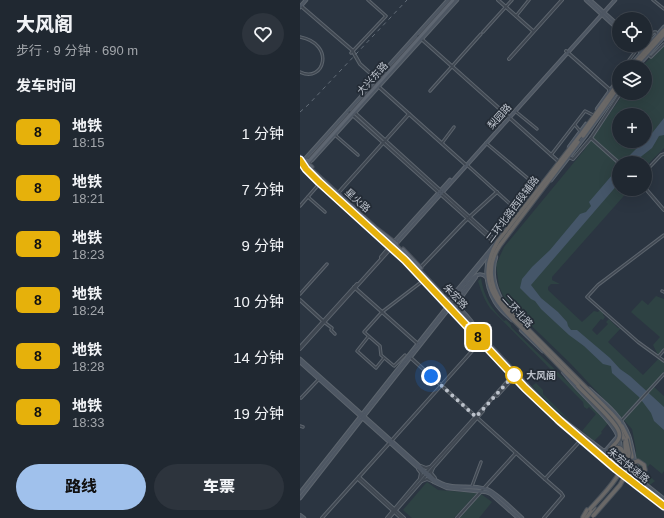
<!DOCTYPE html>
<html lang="zh">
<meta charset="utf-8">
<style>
:root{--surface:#202831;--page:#2d343d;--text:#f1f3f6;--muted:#a2a6ab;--line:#3d444d;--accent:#a0c1ec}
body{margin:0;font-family:Arial,"Noto Sans SC",sans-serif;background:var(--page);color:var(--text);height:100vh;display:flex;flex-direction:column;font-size:15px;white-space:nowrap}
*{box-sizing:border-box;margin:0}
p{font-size:13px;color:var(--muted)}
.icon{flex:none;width:22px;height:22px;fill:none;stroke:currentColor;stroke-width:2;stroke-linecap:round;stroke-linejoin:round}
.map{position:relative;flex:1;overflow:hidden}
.side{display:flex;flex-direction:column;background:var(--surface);width:300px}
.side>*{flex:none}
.badge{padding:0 8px;border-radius:6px;font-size:14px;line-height:26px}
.fabs{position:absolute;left:312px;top:12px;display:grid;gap:8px}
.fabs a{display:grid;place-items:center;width:40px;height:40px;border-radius:50%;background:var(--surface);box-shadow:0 4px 16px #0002,0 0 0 1px var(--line);font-size:20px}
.you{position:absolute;width:20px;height:20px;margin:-10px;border:3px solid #fff;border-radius:50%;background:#1a73e8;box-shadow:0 0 0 6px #1a73e833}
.map>.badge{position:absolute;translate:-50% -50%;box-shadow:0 0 0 2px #fff}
h2{padding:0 16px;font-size:15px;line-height:36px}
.round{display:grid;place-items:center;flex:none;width:42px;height:42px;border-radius:21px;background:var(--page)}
.headline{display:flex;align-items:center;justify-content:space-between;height:68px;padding:0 16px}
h1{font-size:19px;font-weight:800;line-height:30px}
.action{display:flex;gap:8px;margin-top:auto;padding:8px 16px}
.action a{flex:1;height:46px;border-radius:24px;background:var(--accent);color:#111;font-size:16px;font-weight:800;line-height:46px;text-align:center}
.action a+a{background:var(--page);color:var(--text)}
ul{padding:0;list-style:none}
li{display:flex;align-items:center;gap:12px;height:56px;padding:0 16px}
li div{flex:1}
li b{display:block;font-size:15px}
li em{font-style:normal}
li .badge{min-width:44px;font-weight:700;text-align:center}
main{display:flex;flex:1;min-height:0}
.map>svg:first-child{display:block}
.green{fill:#2e4243;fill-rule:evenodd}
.water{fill:#455669}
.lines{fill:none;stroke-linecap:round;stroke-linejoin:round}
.primary-tunnel{stroke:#414a56;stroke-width:3;stroke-dasharray:3 1.5;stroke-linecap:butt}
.minor-casing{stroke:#5d656e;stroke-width:3.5}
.tertiary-casing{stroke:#5d656e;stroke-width:4}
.secondary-casing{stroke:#5d656e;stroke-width:4.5}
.primary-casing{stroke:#49505a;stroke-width:5}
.trunk-casing{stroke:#4a525b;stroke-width:5.5}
.minor{stroke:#3f4751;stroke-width:1.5}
.tertiary{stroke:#3f4751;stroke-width:2}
.secondary{stroke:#4e5763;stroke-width:2.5}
.primary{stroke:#5e6671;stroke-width:3}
.trunk{stroke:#6a6867;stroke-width:3.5}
.rail{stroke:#626c77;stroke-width:1;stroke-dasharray:4 4;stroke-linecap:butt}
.trunk-bridge-casing{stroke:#4a525b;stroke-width:5.5;stroke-linecap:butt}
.trunk-bridge{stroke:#6a6867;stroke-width:3.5}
.line-casing{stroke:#fff;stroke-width:9}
.line{stroke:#e6b10b;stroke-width:6}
.walk{stroke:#bcc2cb;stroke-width:4;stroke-dasharray:0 7.2}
.stop-dot{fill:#fff;stroke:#e6b10b;stroke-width:2}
.labels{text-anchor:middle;stroke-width:3.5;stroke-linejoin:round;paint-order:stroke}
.street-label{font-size:10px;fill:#bcc2cb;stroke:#242c36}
.stop-label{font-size:10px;font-weight:bold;fill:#bcc2cb;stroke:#242c36;text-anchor:start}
</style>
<main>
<section class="side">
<div class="headline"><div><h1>大风阁</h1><p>步行 · 9 分钟 · 690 m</p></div><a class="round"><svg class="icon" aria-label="heart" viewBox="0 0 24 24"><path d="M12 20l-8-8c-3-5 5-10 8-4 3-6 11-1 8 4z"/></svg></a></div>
<h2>发车时间</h2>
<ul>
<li><span class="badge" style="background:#e6b10b;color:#111">8</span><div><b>地铁</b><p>18:15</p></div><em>1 分钟</em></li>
<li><span class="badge" style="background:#e6b10b;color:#111">8</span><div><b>地铁</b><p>18:21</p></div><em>7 分钟</em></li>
<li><span class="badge" style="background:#e6b10b;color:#111">8</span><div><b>地铁</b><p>18:23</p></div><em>9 分钟</em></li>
<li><span class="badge" style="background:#e6b10b;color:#111">8</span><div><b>地铁</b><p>18:24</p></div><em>10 分钟</em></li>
<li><span class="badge" style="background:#e6b10b;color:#111">8</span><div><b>地铁</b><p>18:28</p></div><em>14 分钟</em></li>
<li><span class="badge" style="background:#e6b10b;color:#111">8</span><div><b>地铁</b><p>18:33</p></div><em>19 分钟</em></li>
</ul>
<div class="action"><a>路线</a><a>车票</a></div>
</section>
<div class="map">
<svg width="364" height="518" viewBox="0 0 364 518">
<rect width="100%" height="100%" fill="#2b3541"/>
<g class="green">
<path d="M364,45V148L345,167V163H319V189H330L252,277V280L260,284H251L248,287V290L282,322L294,311L298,312L300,310L304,313L303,315L305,317L303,320L301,319L292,330L297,335L308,324L306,322L309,319L318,328H321L308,342L343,375L360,357L364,360V374L353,386L364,396V471L362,474L350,464L344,471L355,481L350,485L332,471L334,466L336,450L332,429L270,363L205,300L199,286L196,265L204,247L285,149L324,93H345V67H341ZM319,115H345V141H319Z"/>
<path d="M181,278C184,297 191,308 204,321L206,320L211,325V327L268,382L309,422L301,432L302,433L294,441L282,431L296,414L289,407L287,409L284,407L283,402L190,308C184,299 181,291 178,281Z"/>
<path d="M356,296L364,299V348L358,355L353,345L360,337L331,312L342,300L348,305Z"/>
<path d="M236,383L243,390V394L271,422L254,409L232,386Z"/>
<path d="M127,482L138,490L177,493L154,518H112L103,510Z"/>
<path d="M181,494L192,502L179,518H159Z"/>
</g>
<g class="water">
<path d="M364,118V135L359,136L352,148L338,159L336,163H322L341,144L342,141H345V137L353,132Z"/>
<path d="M319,167V183L231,285L241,298L258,312L267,322L268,326L271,330H277L310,358L320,369L330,376L364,407V430L354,421L351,413L339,397L312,373L311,366L303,364L284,346L269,335L241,309L235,301L231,299L220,288L222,279L232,267L250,250L280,214L286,212L291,206L289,202Z"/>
</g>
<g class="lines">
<path class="primary-tunnel" d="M0,159L10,168"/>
<defs>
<g id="minor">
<path d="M353,0L364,9"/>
<path d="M216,16L229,0"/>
<path d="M183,32L212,0"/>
<path d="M0,37C36,44 24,84 0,72"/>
<path d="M345,41L354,32H356L357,35"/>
<path d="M340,48H341"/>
<path d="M51,53L86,16L68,0"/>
<path d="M350,56L351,57L364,44"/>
<path d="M331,64L329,60L335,52"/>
<path d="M130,91L181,34"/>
<path d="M215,111L237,129"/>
<path d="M275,125L280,131"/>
<path d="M35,135L58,155"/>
<path d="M142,143L154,127"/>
<path d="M186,143L238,187"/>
<path d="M251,155L285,111L293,115"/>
<path d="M167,165L219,212"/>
<path d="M345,172L361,155L364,154"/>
<path d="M8,197L25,212"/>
<path d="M0,206L20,183"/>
<path d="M364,235L298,285L287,297L338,342L364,361"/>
<path d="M362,291L364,292"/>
<path d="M0,294L27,264"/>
<path d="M24,322L32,328L31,330L35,334"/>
<path d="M68,337L57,351L76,368L84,358"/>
<path d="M105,355L94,366L81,355L80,346L64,332L82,312L124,280"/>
<path d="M359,356L364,350"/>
<path d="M1,398L19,379"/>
<path d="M322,420L364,374"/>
<path d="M0,426L3,427"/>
<path d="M172,486L181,462"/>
</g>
<g id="tertiary">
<path d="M198,0L233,31"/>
<path d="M1,6L52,50L60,64L79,81L78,83"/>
<path d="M117,35L258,161"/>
<path d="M266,51L309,89V91"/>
<path d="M209,59L262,0"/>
<path d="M79,87L166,165"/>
<path d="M48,111L195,243"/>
<path d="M55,113L196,241"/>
<path d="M291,138L319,163"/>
<path d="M269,157L273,159L291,138L320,94L317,92"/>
<path d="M345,188L364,210"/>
<path d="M39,192L109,114"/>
<path d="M81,257L91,245"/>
<path d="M121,267L164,222L197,192"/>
<path d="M54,287L118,344"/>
<path d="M0,300L23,321"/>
<path d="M0,347L57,284"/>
<path d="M0,349L93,246"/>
<path d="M111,358L245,479L280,441"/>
<path d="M197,396L215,376"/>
<path d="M121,466L126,468L130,467"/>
<path d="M133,468L131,473L135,478"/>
<path d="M118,469L121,473L120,478"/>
<path d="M59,477L104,518"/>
<path d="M58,479L101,518"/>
<path d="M122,481L127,479L132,481"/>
<path d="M22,518L182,340"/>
<path d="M87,518L124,474L214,374"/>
<path d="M89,518L183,411"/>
<path d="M157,518L216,453"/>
<path d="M244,518L263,496L261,493L245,479"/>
</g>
<g id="secondary">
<path d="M286,0L319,30"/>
<path d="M290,0L319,26"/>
<path d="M0,7L6,0"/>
<path d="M336,45L341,53"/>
<path d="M341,45L346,47"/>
<path d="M329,67L364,27"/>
<path d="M337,67L364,37"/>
<path d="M297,109L319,78"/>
<path d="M269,147L286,124"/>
<path d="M4,160L148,0"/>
<path d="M7,163L12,160L157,0"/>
<path d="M251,180L286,135L319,89"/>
<path d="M197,240C184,258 183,282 195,302C199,309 206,315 212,320"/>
<path d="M93,243L150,180"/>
<path d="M96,244L315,0"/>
<path d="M196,257C191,272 194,286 202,300"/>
<path d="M149,300L192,248"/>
<path d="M175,327C171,320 162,309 155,306L176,277"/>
<path d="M221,330L243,351"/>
<path d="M0,359L134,479C152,492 167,483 186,489C195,491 214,511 222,518"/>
<path d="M0,362L134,482L147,488L186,492L191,494L218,518"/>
<path d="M263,372C273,385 284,395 295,407C314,426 327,440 318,469"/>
<path d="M289,389C305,403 322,416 329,436C335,454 333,467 345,483"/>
<path d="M254,413L309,455"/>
<path d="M254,417L257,422L305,461"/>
<path d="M302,451L306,450L318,436"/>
<path d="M313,458L337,477"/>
<path d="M328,476L331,472L332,464"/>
<path d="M344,483L364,499"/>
<path d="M334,486L364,509"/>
<path d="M0,493L188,255"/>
<path d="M0,498L64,416L173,278C177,274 182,273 186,277"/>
<path d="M0,515L4,518"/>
</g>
<g id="primary">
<path d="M0,157L12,167"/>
<path d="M1,166L7,160"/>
<path d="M3,168L24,187"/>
<path d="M4,168L7,163L153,0"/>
<path d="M10,168L76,228L97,244"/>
<path d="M8,170L96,249L249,412L283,440"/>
<path d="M95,244L258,418L284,439"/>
<path d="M92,246L94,251L116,273"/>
<path d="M103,249L121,268"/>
</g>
<g id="trunk">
<path d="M331,67L364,30"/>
<path d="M334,67L364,34"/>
<path d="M283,136L319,86"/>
<path d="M278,142L200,245C187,264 189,285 202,303L311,413L319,422L322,428"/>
<path d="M280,387C264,371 248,354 232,338C204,310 171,285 198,241L282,133L319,82"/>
<path d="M313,420L320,429L324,439"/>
<path d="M322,426L328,438L332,457"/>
<path d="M359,502L364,506"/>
<path d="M283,517L287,510"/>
<path d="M286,518L294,508"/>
</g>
</defs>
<use href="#minor" class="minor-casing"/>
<use href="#tertiary" class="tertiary-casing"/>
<use href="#secondary" class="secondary-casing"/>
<use href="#primary" class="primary-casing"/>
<use href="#trunk" class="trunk-casing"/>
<use href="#minor" class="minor"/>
<use href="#tertiary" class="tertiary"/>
<use href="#secondary" class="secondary"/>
<use href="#primary" class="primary"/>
<use href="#trunk" class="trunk"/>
<path class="rail" d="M0,112L8,105L107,0"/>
<defs>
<g id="trunk-bridge">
<path d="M278,386C287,396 316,421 319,432C321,438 317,442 313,446C296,464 327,479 340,488"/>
<path d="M326,439L329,453L327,466"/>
<path d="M283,440L308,461"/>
<path d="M325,442L326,456"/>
<path d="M313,464L335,482"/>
<path d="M340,486L359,502"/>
<path d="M290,509C299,499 334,465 322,450C320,447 317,447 313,448C307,454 312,458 316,464"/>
<path d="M293,516L320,485L332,463L338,461L344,465L345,470L341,476L336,478L329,475"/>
</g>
</defs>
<use href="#trunk-bridge" class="trunk-bridge-casing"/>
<use href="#trunk-bridge" class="trunk-bridge"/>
</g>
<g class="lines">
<defs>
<path id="line" d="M0,160L6,169L19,182L105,260L225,388L260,421L316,469L364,506"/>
</defs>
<use href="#line" class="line-casing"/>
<use href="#line" class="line"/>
<path class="walk" d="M131,376L176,417L214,375"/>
</g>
<circle class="stop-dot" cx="214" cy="375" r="8"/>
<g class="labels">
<g class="street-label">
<text transform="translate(72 78) rotate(-48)" y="4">大兴东路</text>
<text transform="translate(199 116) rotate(-48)" y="4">梨园路</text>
<text transform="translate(58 200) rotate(42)" y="4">星火路</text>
<text transform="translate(212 209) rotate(-53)" y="4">二环北路西段辅路</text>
<text transform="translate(156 296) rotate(46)" y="4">朱宏路</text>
<text transform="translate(218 311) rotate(48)" y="4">二环北路</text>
<text transform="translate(329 465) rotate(39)" y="4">朱宏快速路</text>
</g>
<g class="stop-label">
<text x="226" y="379">大风阁</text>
</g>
</g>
</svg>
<div class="fabs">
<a><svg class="icon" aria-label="locate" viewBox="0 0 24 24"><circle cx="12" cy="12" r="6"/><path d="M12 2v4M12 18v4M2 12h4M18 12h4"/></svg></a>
<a><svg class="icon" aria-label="layers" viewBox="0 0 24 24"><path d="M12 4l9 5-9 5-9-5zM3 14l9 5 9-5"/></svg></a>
<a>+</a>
<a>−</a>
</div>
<div class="you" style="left:131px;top:376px"></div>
<b class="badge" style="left:178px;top:337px;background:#e6b10b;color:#111">8</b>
</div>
</main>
